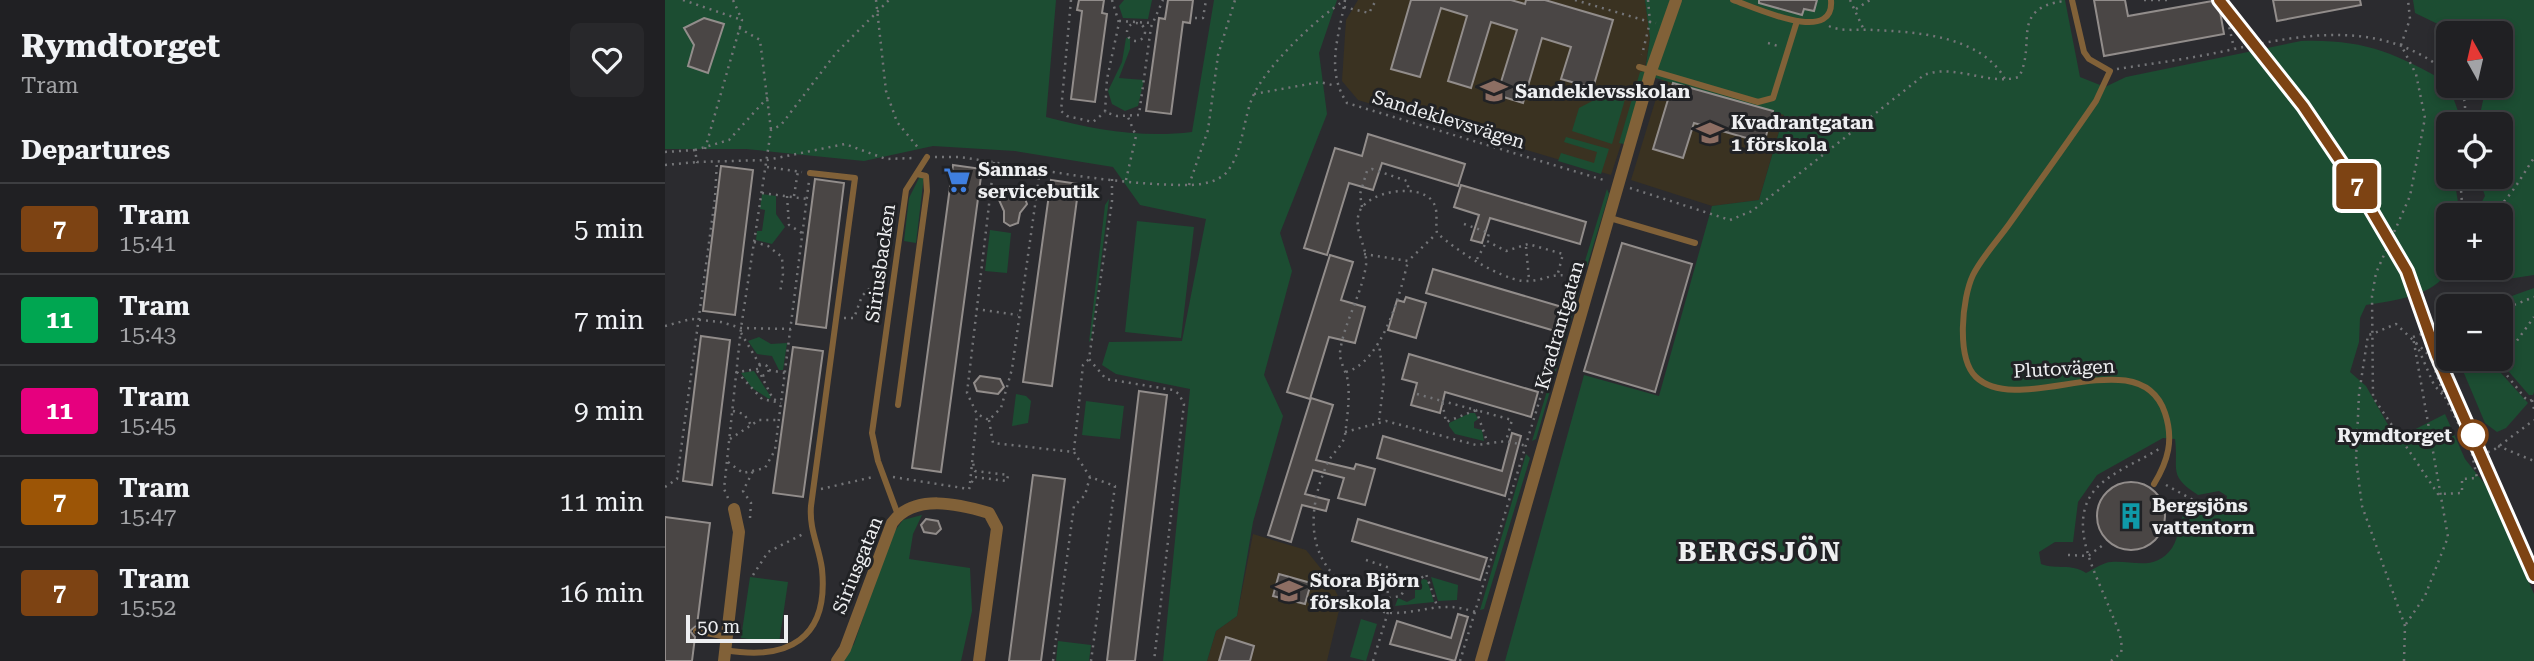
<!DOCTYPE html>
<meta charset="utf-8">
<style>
:root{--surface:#202023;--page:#28282b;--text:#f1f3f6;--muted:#a2a3a6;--line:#3d3e41}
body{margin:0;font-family:"Roboto Serif",serif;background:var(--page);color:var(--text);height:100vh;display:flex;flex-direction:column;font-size:26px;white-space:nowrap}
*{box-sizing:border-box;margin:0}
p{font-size:23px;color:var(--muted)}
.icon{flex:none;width:38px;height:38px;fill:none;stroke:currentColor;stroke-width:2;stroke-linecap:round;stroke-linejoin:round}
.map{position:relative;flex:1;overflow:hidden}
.panel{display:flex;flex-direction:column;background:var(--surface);width:665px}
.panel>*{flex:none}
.badge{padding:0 14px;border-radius:5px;font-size:24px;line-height:46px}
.needle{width:46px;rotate:352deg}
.buttons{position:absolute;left:1771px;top:21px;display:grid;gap:14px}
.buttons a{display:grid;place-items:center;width:77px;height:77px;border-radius:10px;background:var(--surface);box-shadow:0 4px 10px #0003,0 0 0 2px var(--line);font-size:35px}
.scale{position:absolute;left:21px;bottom:18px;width:102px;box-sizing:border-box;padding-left:7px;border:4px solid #eeeff1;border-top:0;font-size:19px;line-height:24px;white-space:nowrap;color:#eeeff1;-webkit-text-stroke:5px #212225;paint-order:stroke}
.map>.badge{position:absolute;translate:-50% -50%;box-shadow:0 0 0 4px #fff}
h2{padding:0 21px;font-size:26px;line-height:63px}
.round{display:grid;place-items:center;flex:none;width:74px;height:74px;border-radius:10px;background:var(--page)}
.overview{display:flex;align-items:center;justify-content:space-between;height:119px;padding:0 21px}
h1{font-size:33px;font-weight:700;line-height:52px}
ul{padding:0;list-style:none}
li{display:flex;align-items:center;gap:21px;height:91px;padding:0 21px;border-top:2px solid var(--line)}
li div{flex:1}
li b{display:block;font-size:26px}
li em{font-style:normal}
li .badge{min-width:77px;font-weight:700;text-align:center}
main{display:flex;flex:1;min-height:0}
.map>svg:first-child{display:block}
.education{fill:#3a3221}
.green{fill:#1c4d32;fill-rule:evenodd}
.building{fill:#4a4645;stroke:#928d8b;stroke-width:2}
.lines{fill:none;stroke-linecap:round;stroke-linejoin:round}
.path{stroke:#747578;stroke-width:2.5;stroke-dasharray:2 5;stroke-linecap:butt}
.lane{stroke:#816138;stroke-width:6}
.street{stroke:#816138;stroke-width:12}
.tram{stroke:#b6b7b9;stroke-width:2}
.line-casing{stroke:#fff;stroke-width:16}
.line{stroke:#7d4313;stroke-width:10}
.stop-dot{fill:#fff;stroke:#7d4313;stroke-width:3.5}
.labels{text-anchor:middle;stroke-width:6;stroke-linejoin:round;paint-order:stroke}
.poi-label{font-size:19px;font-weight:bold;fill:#eeeff1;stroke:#212225;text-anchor:start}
.street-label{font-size:19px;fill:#eeeff1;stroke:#212225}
.stop-label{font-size:19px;font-weight:bold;fill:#eeeff1;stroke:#212225;text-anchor:end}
.district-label{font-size:26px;font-weight:bold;letter-spacing:2px;fill:#eeeff1;stroke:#212225}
</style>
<main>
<section class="panel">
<div class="overview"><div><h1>Rymdtorget</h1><p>Tram</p></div><a class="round"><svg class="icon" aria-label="heart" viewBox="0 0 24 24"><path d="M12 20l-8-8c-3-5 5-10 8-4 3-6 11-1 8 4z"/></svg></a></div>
<h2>Departures</h2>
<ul>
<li><span class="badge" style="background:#7d4313;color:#fff">7</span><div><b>Tram</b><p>15:41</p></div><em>5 min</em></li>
<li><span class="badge" style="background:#00a651;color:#fff">11</span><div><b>Tram</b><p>15:43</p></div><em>7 min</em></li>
<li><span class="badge" style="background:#e6007e;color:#fff">11</span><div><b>Tram</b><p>15:45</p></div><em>9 min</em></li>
<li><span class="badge" style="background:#9c5506;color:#fff">7</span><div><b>Tram</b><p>15:47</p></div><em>11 min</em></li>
<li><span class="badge" style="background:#7d4313;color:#fff">7</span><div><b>Tram</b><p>15:52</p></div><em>16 min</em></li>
</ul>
</section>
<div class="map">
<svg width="1869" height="661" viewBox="0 0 1869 661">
<rect width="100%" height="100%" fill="#2b2b2f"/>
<g class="education">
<path d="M693,0H980L985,38L979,74L946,175L693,100L677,81L681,20Z"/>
<path d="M997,79L1008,82L989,149L1018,158L1029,123L1099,143L1108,111L1119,114L1094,200L1047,206L966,180Z"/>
<path d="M588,534L641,550L665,580L676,602L662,661H542L551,631L572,616Z"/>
</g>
<g class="green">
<path d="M0,0H391L381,117C429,130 477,138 527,132L549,0H672L654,53L662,114L615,233L627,271L599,375L618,416L588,522L572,616L551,631L542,661H498L525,389L451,374L437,365L444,342L517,341L541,219L475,205L448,167L350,151L268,146L199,161L81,149H0Z"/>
<path d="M459,0H487L483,19L458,18L454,6Z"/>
<path d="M980,0H1400L1415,77L1440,87L1461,77L1636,41C1699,39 1730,53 1783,83L1794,114L1793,124H1783V177H1789L1795,215H1783V268H1836V215H1799L1814,207L1820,196L1814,177H1836V124H1813L1820,91L1818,86H1836V33H1783V38L1779,27L1750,13L1748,0H1869V275C1840,280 1812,283 1785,269C1768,297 1731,300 1701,305L1695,318L1694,342L1685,372L1701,386L1731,439L1780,414L1800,459L1826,492L1869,594V661H840L919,375L994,396L1047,206L1094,200L1119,115L980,75L959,144L954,143L975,72L980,71L985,38ZM1498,438L1510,439C1514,470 1502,475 1533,495L1554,491L1562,496C1560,524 1540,516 1522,508C1513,520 1515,536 1507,548C1490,572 1468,560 1446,562C1439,562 1429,569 1421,573C1406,563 1392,570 1376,564L1374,552L1390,542H1408L1413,502L1432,475Z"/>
<path d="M465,37V49L454,78L479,80L473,106L460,111L447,104L443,91L457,62L461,38Z"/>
<path d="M954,87L963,89L947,144L907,131L914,108Z"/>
<path d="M901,137L944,149L936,174L893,161L896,153L929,163L932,152L899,142Z"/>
<path d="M255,176H259L251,243L239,241L244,198Z"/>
<path d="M942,189L944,194L922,266L916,274Z"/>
<path d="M97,194L111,196V214L120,227L107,244L91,240L92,231H97L100,210L95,209Z"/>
<path d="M444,199L426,340L424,342L440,205Z"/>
<path d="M472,221L529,227L516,338L460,332Z"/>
<path d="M325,230L346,233L342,273L320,271Z"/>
<path d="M913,288L914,292L871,439L867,441Z"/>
<path d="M1869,288V392L1868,395H1864L1833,359H1836V306H1819Z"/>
<path d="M94,337L106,344L122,343L118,370H114L107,356L92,354L83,341Z"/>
<path d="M1793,359L1826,362L1863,403L1841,428L1832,432L1820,423Z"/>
<path d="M89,371L106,397L104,399L87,388L76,373Z"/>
<path d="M351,394L361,396L366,401L363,423L347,426Z"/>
<path d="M421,401L459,406L455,439L417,435Z"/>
<path d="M805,413H810L813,419L809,422V428L817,430L819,441L790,434L784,426V423Z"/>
<path d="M861,454L865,458L819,609L815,610Z"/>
<path d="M257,515L248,534L244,559L305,568L307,611L296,661H174L189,644L226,536L238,520Z"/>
<path d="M85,577L123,582L114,643L76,638Z"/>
<path d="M766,577L793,585L792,600L773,601Z"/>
<path d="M758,579L762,580L769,602L730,606L733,598L742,602L750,598V586Z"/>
<path d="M696,619L712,624L701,661L685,657Z"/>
<path d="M393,641L426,645L424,661H391Z"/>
</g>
<g class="building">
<path d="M414,0H439L437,13L442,14L430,102L406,99L417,11L412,10Z"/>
<path d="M503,0H528L525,23L518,22L506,114L481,111L494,18L500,19Z"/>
<path d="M746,0H846L860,4L861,0H880L948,20L928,88L896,79L906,47L877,38L858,103L832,95L852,30L826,22L806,88L783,81L802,16L776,8L755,77L726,69Z"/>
<path d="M1094,0H1152L1149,11L1139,9L1137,15L1094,3Z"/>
<path d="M1429,0H1460L1463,16L1553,0L1559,34L1439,56Z"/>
<path d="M1608,0H1695L1696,5L1612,21Z"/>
<path d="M39,18L59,24L43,73L23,66L29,45L19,28Z"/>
<path d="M1008,83L1108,111L1099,143L1029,123L1018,158L988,149Z"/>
<path d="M703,134L800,164L793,186L717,163L708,190L684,183L662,255L639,248L670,148L697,156Z"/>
<path d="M288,165L317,169L276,472L247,468Z"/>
<path d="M56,166L88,170L70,315L38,311Z"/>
<path d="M150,179L179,183L161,328L131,324Z"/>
<path d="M386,180L414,184L387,386L358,382Z"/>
<path d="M796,185L921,222L915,244L825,218L817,243L806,240L814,215L789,207Z"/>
<path d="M340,193L359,196L362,204L355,213L353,223L345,226L339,222V211L334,200Z"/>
<path d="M957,243L1027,264L990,392L919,371Z"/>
<path d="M665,255L688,262L676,300L700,307L690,343L664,337L645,399L622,392Z"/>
<path d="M768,269L897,307L890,331L761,293Z"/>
<path d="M741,297L761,303L751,338L723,330L732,300L739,302Z"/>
<path d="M36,336L65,340L47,485L18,481Z"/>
<path d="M128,347L158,351L138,497L108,493Z"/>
<path d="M744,354L873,392L866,417L780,392L775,413L746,405L752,383L737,379Z"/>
<path d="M315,376L335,379L339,387L333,394L312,391L309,383Z"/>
<path d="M474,391L502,395L470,661H442Z"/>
<path d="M646,398L668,405L651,460L689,469L691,464L710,469L700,505L673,498L679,478L648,470L640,494L664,500L661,511L637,505L626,542L603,535Z"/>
<path d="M847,433L856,436L840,496L712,458L718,436L837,471Z"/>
<path d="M368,475L400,479L376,661H344Z"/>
<circle cx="1466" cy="516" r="34"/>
<path d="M0,517L45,523L32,625L25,631L30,637L27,661H0Z"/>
<path d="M261,519L273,521L276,529L271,534L259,532L256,525Z"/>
<path d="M693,519L822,558L815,580L687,541Z"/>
<path d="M614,574L646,583L640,604L608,596Z"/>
<path d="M793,614L803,617L790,661L725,644L732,621L786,638Z"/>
<path d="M561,637L589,646L585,661H554Z"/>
</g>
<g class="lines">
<g class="path">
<path d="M18,0L77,20"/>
<path d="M211,0L221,91L232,122L255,150"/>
<path d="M406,0L396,111L402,116L428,122L440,112"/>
<path d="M447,0L454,23L442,79L440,112L452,116L474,115L486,27L498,0"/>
<path d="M680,0C674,37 660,70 682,103L942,181"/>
<path d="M910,0L985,22L977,55"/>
<path d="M983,0L985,22L991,23"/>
<path d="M1185,0L1198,28"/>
<path d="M1479,0H1502"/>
<path d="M1558,0L1569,48"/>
<path d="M679,7L704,13L711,0"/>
<path d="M1191,9L1205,0"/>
<path d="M530,18H538L541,0"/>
<path d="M454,21L487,23"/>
<circle cx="471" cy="32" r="9"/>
<path d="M1164,26C1176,32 1194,29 1208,30C1253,32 1316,36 1340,79"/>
<path d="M74,28L95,40L106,130"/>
<path d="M1103,43L1113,46"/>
<path d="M1452,69C1491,63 1530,58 1569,49C1644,33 1718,20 1783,73"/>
<path d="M1794,86L1800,102V124"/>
<path d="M589,94L655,82L671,86"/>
<path d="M40,149L77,20L68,0"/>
<path d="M30,150L64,140L103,97"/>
<path d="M0,152L30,150L32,162L102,160L180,144L221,159L249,158"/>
<path d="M270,157H295C369,168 447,185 523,185C536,185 553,182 562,172C578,152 578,119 588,96C602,65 652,18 680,0"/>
<path d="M329,162L302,393L312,414L324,420L336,408L347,369L375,170"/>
<path d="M0,165L32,162"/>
<path d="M102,167L137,172"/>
<path d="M1795,177L1797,203C1825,242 1855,177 1869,158"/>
<path d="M447,179V201L424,359L441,379L508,390L514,394L519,404L489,661"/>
<path d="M461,180L471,136L463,117"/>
<path d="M524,185L543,130L553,55L570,0"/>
<path d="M965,188L1065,220L1087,211L1259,75C1290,63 1323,86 1354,77C1372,42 1344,9 1399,1"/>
<path d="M97,193L142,199"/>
<path d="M122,196L124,225L137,233"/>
<path d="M129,196L133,171"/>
<path d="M697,207L695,194L702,171L707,169L742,181L744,191"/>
<path d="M799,224L824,233L822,241L841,251L863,244L898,254L893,273"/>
<path d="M89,242L103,246L117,257L118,274L115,293"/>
<path d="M861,247L864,279"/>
<path d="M699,254L743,261L771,234"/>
<path d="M812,259L822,241"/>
<path d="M311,309L353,315"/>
<path d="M1836,310L1869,297"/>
<path d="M179,318H189L197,296L218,275"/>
<path d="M0,326L26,319L56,322L76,328L126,329"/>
<path d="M76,333L95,365"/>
<path d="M1748,337L1783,325"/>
<path d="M1751,343L1769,385L1778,395"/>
<path d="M1836,354L1851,342L1869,317"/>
<path d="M1829,359L1860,398L1864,401L1869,399"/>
<circle cx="98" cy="370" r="5.5"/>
<path d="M93,369L72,372L97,399L116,403"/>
<path d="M104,370L120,373"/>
<path d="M681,372C717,362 735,295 743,261"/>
<path d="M96,375L108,399L113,401"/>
<path d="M752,394L777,401L781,422L811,410L847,420L841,441"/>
<path d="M1867,400L1869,409"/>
<path d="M777,401L811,410L823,444"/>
<path d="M68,411L79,414L86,425"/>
<path d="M324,420L328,443L409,452L425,477L450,486L426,661"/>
<path d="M714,420L719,381L714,344"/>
<path d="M680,432L721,421L811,445L841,441L862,446"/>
<path d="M65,439L94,420H112"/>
<path d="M1833,446L1869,461"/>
<path d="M409,450L418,365L424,359"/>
<path d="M1810,458L1830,449L1869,420"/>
<path d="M63,462L78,473L100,468L110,450L144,181"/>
<path d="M228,477L304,489"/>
<path d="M305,483L312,414"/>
<path d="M1501,485L1539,506"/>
<path d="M0,487L12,479L50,198L52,160"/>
<path d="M156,489L208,477"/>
<path d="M304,489L309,477L342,481L343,475L310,471L308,463"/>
<path d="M63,498L59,489L76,328L106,130L116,125L171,53L224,0"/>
<path d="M85,518L86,503L78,491L88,471"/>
<path d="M1403,555L1423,556L1438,545"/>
<path d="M701,560L725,568L721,584L724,598L736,596L741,586H747L761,574L772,606"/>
<path d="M88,575L103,552L140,533"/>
<path d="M724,598L727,612"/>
<path d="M810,612C776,600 759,613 727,613C700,612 678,587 663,568C640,537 648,495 663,462C668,452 678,446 680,435C682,419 685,398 683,382C682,372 674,362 675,352C679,322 697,294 701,265C703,247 688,231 694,213C701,191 755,182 768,202C774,211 770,223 772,233C791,250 833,278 858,281C881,282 886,270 912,278"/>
<path d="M1741,624L1760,596L1783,537L1748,337"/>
<path d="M388,661L409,506L420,495L425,477"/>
<path d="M708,661L723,612"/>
<path d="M795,661L896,330"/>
<path d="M1446,661L1456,653C1459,637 1449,621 1444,607C1429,569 1397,515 1438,482C1454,469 1476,460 1494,449"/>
<path d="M1739,661L1740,626L1697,506L1691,460L1694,394L1703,335L1707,334L1731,324L1765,356L1779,395L1806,449L1812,478L1797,479V493L1773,494L1708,397L1707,296L1711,273L1745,196L1760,118L1751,74L1736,45L1745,19L1743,0"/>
</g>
<g class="lane">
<path d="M1068,0C1089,7 1170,46 1166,0"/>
<path d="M1407,0L1419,52L1424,59L1445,71L1431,101C1403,142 1374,182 1345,223C1333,240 1317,257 1308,275C1297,298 1291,358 1311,377C1355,419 1475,338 1500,413C1509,440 1503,461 1489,484"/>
<path d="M974,67L1093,102L1108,98L1132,21"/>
<path d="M945,218L1030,243"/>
<path d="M233,405L262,191L261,176L252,174"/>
<path d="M233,515L213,461L207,433L241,190L262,157"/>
<path d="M31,631L62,637"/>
<path d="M60,650C123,661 164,639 157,569C154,546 144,530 146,506L190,178L145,173"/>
</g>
<g class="street">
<path d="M59,661L74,532L69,509"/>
<path d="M172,661L180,649L227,523C249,493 294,504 324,513L332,528L314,661"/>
<path d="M816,661L986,71L1011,0"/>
</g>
<path class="tram" d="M1772,356L1869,576"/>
</g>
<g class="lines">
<defs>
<path id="line" d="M1554,0L1638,106L1692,186L1742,271L1772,356L1869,576"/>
</defs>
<use href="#line" class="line-casing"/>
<use href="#line" class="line"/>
</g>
<defs>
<symbol id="school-bare" viewBox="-9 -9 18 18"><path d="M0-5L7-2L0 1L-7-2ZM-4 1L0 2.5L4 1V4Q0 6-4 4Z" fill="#8d6e63" stroke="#212225" stroke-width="2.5" paint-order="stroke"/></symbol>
<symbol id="supermarket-bare" viewBox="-9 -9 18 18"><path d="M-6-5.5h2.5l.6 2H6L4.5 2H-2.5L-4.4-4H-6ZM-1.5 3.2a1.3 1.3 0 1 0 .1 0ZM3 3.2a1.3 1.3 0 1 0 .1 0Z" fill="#3f7fe0" stroke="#212225" stroke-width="2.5" paint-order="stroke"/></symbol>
<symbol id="building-bare" viewBox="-9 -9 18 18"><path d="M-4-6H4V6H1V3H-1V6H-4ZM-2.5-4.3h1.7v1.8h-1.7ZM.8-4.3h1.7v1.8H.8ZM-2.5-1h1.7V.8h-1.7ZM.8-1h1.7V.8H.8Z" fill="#0f9aa8" stroke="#212225" stroke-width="2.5" paint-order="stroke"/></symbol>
</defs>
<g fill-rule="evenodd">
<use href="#school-bare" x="810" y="72" width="38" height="38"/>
<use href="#school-bare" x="1026" y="114" width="38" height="38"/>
<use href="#supermarket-bare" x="273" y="161" width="38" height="38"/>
<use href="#building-bare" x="1447" y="497" width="38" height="38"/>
<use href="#school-bare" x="605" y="572" width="38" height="38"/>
</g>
<circle class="stop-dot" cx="1808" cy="435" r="14"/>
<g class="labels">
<g class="poi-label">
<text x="850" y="98">Sandeklevsskolan</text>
<text x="1066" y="129">Kvadrantgatan<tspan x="1066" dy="22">1 förskola</tspan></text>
<text x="313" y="176">Sannas<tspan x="313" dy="22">servicebutik</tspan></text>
<text x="1487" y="512">Bergsjöns<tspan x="1487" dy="22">vattentorn</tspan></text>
<text x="645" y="587">Stora Björn<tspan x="645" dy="22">förskola</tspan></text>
</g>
<g class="street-label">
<text transform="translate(784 119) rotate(17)" y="7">Sandeklevsvägen</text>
<text transform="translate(215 263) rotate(-82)" y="7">Siriusbacken</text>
<text transform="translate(894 325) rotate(-74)" y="7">Kvadrantgatan</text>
<text transform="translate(1399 368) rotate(-3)" y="7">Plutovägen</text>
<text transform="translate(192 565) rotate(-68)" y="7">Siriusgatan</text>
</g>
<g class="stop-label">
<text x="1787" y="442">Rymdtorget</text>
</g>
<g class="district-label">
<text x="1095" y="561">BERGSJÖN</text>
</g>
</g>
</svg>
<div class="buttons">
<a><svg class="needle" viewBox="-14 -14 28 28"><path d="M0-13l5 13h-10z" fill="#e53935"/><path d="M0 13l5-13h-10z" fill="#a2a3a6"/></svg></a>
<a><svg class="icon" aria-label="locate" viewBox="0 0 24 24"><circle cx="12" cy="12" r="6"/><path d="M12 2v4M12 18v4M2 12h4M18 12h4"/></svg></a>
<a>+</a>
<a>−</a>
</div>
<div class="scale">50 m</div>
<b class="badge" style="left:1692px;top:186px;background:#7d4313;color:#fff">7</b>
</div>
</main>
